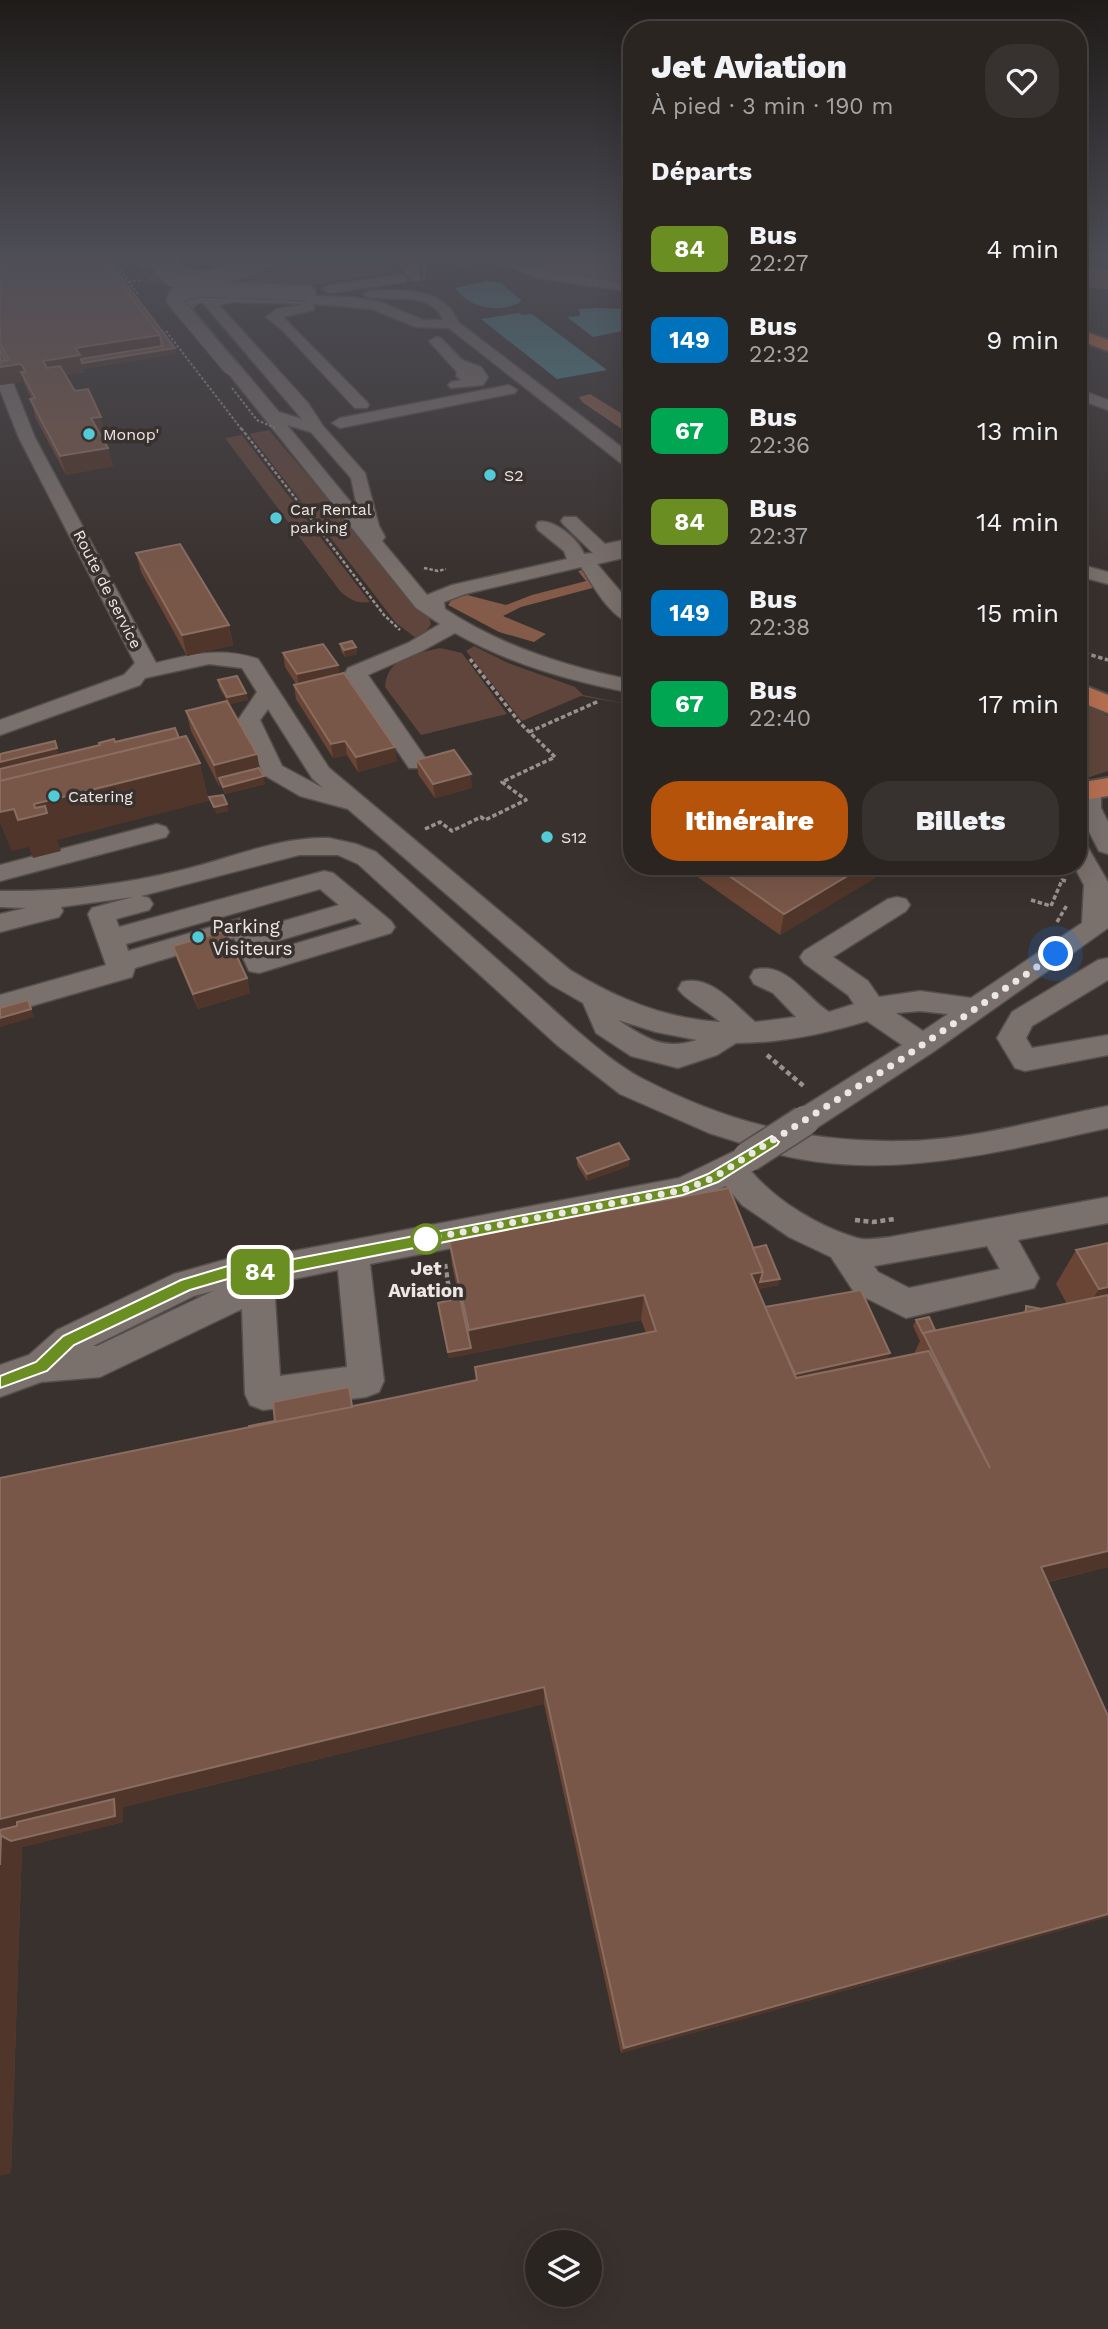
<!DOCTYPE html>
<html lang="fr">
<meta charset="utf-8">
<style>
:root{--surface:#2b2522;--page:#37312f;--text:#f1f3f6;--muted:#a6a5a5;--line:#474240;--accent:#b45309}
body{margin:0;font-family:"Work Sans",sans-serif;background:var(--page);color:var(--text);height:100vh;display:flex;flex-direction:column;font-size:26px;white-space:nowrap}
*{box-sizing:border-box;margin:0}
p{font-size:23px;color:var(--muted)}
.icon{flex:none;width:38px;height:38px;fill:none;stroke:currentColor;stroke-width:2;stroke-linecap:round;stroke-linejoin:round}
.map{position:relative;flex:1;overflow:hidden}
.panel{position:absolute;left:623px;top:21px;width:464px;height:854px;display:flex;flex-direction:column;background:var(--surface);border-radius:28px;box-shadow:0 7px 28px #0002,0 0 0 2px var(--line)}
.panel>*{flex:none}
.badge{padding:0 14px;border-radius:10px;font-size:24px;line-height:46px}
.fabs{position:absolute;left:525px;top:2230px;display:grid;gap:14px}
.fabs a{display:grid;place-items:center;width:77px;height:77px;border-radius:50%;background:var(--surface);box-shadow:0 7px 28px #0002,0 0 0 2px var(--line);font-size:35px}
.you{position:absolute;width:35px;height:35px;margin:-18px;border:5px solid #fff;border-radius:50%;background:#1a73e8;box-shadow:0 0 0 10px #1a73e833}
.map>.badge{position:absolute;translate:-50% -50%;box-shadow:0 0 0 4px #fff}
h2{padding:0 28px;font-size:26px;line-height:63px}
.round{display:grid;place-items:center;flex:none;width:74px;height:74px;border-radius:28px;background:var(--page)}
.headline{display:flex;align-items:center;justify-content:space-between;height:119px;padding:0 28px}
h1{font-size:33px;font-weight:800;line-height:52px}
.button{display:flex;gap:14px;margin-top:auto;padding:14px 28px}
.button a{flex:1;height:80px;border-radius:28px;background:var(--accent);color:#fff;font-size:28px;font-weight:800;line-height:80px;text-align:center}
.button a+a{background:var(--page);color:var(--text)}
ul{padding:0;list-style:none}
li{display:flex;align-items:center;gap:21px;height:91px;padding:0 28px}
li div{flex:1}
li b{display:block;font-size:26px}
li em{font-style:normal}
li .badge{min-width:77px;font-weight:700;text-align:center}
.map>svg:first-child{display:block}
.green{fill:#5f453b}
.forest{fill:#845a48}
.water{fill:#4a858b}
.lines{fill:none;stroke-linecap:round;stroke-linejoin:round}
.minor-tunnel{stroke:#544c49;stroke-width:15;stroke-dasharray:15 7;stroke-linecap:butt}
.minor-casing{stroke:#554f4c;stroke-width:3}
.major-casing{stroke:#554f4c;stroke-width:4}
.highway-casing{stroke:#554f4c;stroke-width:4}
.path-far4{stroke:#98918f;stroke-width:2;stroke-dasharray:2.5 2;stroke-linecap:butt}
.path-far3{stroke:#98918f;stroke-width:2.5;stroke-dasharray:3.5 2;stroke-linecap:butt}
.path-far2{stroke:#98918f;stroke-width:3.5;stroke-dasharray:4.5 2.5;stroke-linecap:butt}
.path-far1{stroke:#98918f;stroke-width:4.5;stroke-dasharray:5 3.5;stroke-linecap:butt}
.path{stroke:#98918f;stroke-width:5;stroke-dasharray:6 4.5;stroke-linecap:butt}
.minor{fill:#7a706c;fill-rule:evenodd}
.major{fill:#b56f50;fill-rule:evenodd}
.highway{fill:#dc6f3e;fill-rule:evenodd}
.minor-bridge-far1-casing{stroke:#554f4c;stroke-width:17;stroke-linecap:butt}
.minor-bridge-casing{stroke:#554f4c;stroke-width:33;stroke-linecap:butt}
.path-bridge{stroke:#98918f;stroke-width:2;stroke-dasharray:2.5 2;stroke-linecap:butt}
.minor-bridge-far1{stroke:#7a706c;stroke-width:15}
.minor-bridge{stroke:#7a706c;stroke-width:30}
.wall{fill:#6a4535}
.shaded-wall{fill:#50362a}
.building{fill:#785748;stroke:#8a6d61;stroke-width:2}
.line{fill:#6b8e23;stroke:#fff;stroke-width:2}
.walk{stroke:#ece7e5;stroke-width:7;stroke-dasharray:0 12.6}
.poi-dot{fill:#52cbd8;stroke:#39312e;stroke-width:2.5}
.stop-dot{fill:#fff;stroke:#6b8e23;stroke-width:3.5}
.labels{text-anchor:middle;stroke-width:7;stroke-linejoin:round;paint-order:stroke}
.far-poi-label{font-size:16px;fill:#ece7e5;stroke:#39312e;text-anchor:start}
.far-street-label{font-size:16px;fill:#ece7e5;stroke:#39312e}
.poi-label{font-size:19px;fill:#ece7e5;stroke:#39312e;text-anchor:start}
.stop-label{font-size:19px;font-weight:bold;fill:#ece7e5;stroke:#39312e}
</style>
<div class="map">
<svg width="1108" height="2329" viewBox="0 0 1108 2329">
<rect width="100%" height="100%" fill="#39312e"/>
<g class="green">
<path d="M304,256H375L390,273L313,285L220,284L283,260Z"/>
<path d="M269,430L329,500L327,502L304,505L249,434Z"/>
<path d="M242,435L370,602C357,604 350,600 340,591L225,438Z"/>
<path d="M333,504L410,598L429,617L431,624L427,630L416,638L396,623L310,511Z"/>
<path d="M474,646L508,663L575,687L583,695L632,705L581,696L522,721L466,651Z"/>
<path d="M440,648L462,653L507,714L421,735L385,687C387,657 416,654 440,648Z"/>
<path d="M1078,699L1108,716V771L1078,781Z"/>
</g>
<g class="forest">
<path d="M393,256H423L419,274L421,281H411Z"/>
<path d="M501,256H632V284L523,267Z"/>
<path d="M1078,261L1108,270V289L1090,288L1078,283Z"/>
<path d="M590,394L632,420V436L582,402L579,397Z"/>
<path d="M587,569L600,586L521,607L503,616L546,634L534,642L499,632L448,605L452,599L467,595L506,605L532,595L586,581L578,571Z"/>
</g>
<g class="water">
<path d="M487,281L501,283L522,301C500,314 470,309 455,288Z"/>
<path d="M596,308L632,309V329L593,337L567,317L580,316L579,309Z"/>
<path d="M519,313L523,315L532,314L607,370L557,379L481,319Z"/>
</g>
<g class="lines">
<path class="minor-tunnel" d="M139,256L154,275L176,278"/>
<defs>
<g id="minor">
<path d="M162,256H175L184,268L203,271L205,274L198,278L175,274Z"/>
<path d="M190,256H226C218,262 201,263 190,261Z"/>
<path d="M277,256H303L222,285H212L210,282Z"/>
<path d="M480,256H499L540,270L632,284V292L538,278Z"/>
<path d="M401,275L406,276V282L329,293L322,289L329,285Z"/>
<path d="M371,290C403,290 444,287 458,322L632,455V468L626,467L449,328L416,327L372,309L314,304V310L283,317L367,402L369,405L367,408H355L282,330L266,317L277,309L304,304L234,302L219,305L308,403L323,426L365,473L379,526L385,537L382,541L427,595L452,585L567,559L564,551L538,530L536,526L538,522C554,518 579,540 584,554L593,553L564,525L561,521L564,517H576L605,544L624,540L632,544V556L597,564L632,605V623C610,618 593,585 581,567L465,594L444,602L445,609C501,646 566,667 632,680V693C570,681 510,664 455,633L422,651L368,675L429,763L425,768H409L345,673L348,668L408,643L440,624L416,608L177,309L189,297L214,293L352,297L380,302L423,320H443C432,290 390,302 366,297L364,294ZM198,303H203L302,419L279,412L192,309ZM287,425L311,432L351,478L358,511Z"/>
<path d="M436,337L441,338L462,360L481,367L488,377L483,385L451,388L448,385L451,382L461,380L456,376L457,372L429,341Z"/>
<path d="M0,365L8,370L35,438L156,663C192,654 222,647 258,659L329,768L570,970C618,999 663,1018 720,1022C708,1011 685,1000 678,989L682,982C711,974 735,1005 755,1022L796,1017L773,993L754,984L750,977L754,970C787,961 805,997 829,1012L854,1004L848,995L804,963L800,957L804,951L888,899L897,897L906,899L910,905L906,911L833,957L868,981L879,997L920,991L971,998L1082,923L1084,885L1074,866H1078V843L1087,846L1108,882V928L933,1052L815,1129L804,1133L793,1129L789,1121L793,1113L902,1045L867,1021C824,1034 780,1043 736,1043L717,1055L678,1068L631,1056L596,1033L583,1003L550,984L348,809L300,796L264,775L238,720L257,692L242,668L209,664L145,678L140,685L0,735V720L124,675L135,663L19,438L0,390ZM268,709L312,778L323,788L282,766L260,720ZM920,1011L948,1014L923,1031L896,1013ZM618,1020L656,1032L697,1040C663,1051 646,1038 618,1020Z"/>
<path d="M509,385L517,390L515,393L340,428L332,423L340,418Z"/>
<path d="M1078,389L1108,400V410L1078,399Z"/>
<path d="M1078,564L1108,572V584L1078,576Z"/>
<path d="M1089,785L1097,787L1101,792V808L1108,822V854L1099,851L1078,810V791Z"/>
<path d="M157,824L166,827L169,832L166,837L0,881V865Z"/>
<path d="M329,838L356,844L376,852C429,899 482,946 535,993C565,1020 608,1061 643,1079C728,1123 809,1143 904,1141C973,1140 1041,1119 1108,1106V1128C994,1153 875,1185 759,1149L764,1157L759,1166L751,1171C776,1201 819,1227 857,1238C866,1241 880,1238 890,1237L1108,1197V1223L1018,1240L1039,1278L1034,1288L906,1318L854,1292L831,1257L789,1237L742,1205L726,1186L683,1203L370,1264L384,1381L379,1392L366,1397L263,1410L250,1405L245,1394L242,1309L100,1377L41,1382L0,1397V1365L29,1355L57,1330L174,1274L231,1258H257L679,1178L747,1145L709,1133L620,1094L557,1045L358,864L338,855H299L141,896L149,898L153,904L149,910L116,919L119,927L324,871L333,873L391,921L395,927L391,933L259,973L249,971L234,938L135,968L132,977L0,1015V995L106,965L88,914L92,908L133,897L61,907L63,911L59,917L0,932V914L26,908L0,907V891C62,892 121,885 182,870C229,859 279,836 329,838ZM320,889L339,905L256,929L251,921L242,918L128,951L126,944ZM355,918L362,924L267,952L264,945ZM987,1246L1000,1269L909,1288L878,1272L874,1266ZM338,1270L347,1367L280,1376L274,1283ZM213,1291L97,1346H93L194,1296Z"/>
<path d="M1108,958V980L1032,1026L1026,1038L1032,1048L1108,1035V1055L1025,1071L1015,1068L997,1038L1012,1012L1098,960Z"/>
</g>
<g id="major">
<path d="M1078,683L1108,695V713L1078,701Z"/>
<path d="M1108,778V796L1078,801V783Z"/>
</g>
<path id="highway" d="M1078,329L1108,340V351L1078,340Z"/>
</defs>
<use href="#minor" class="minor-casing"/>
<use href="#major" class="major-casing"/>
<use href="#highway" class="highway-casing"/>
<g class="path-far4">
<path d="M109,256L138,294"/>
<path d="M424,256V280"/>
<path d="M431,256L471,267"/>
<path d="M166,331L242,430"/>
</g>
<g class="path-far3">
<path d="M241,428L303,508L316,506"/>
<path d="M303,508L384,615L400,630"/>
<path d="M424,568L438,571L446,569"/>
</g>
<g class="path-far2">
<path d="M1078,651L1108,660"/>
<path d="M529,732L599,701"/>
<path d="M425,829L440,822L452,831L481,817L485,820L526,800L502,782L555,757L520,723L470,659"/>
<path d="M1031,900L1051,906L1062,880L1066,881"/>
<path d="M1057,922L1067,905"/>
</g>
<g class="path-far1">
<path d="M767,1055L806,1088"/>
<path d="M855,1220L873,1222L895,1219"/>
<path d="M445,1264L449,1289"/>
</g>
<path class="path" d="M449,1288L450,1297"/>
<use href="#minor" class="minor"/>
<use href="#major" class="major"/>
<use href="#highway" class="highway"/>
<defs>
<g id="minor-bridge-far1">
<path d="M153,256C159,264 165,276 175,280C198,289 243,265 264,256"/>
<path d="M231,368L174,300L176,295L200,289L309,293"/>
</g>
<path id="minor-bridge" d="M748,1157L804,1121"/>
</defs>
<use href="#minor-bridge-far1" class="minor-bridge-far1-casing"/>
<use href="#minor-bridge" class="minor-bridge-casing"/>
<g class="path-bridge">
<path d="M105,262L134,258"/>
<path d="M120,283L143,280"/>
<path d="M232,388L257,420L275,428"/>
</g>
<use href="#minor-bridge-far1" class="minor-bridge-far1"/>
<use href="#minor-bridge" class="minor-bridge"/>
</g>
<g class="wall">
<path d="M0,256L175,348L176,354L83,369L84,372L66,375L75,391L106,435L101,436L108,448L113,466L66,475L35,417L31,398L27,390L24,382L0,385Z"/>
<path d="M136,553L229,625L233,645L187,656L141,572Z"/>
<path d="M340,644L356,647L357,654L345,657L341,651Z"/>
<path d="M283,653L338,665L339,674L397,761L358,772L347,755L333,758L296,699L294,685L296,684L285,667Z"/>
<path d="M218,680L246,693L248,700L229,704L260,770L265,784L225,794L221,785L219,786L191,731L186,711L227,701L219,687Z"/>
<path d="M417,760L472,788L435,798L418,774Z"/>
<path d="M682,866H885L883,873L780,935Z"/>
<path d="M173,946L247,978L250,993L198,1009L177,960Z"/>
<path d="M577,1158L629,1166L587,1181L577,1165Z"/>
<path d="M449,1240L753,1248L780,1279L778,1285L759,1289L758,1291L765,1307L887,1360L914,1354L920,1341L913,1326L916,1320L935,1330L1023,1313L1026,1306L1042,1309L1067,1304L1056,1284L1076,1250L1108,1243V1567L1048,1582L1108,1716V1917L621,2053L544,1704L123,1807V1822L22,1847L11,2173L0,1478L249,1427L352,1400L353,1406L407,1395L477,1380L646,1333L641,1320L449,1358L439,1309L459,1298L452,1265Z"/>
</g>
<g class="shaded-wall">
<path d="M160,335L175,348L176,354L83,369L84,372L48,378L43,361L75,348Z"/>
<path d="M21,364L27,381L21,372L24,382L0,385V367Z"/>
<path d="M101,417L106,435L96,436L91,418Z"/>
<path d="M108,448L113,466L66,475L60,456Z"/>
<path d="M229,625L233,645L187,656L182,635Z"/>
<path d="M356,647L357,654L345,657L344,650Z"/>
<path d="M338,665L340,679L299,688L297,674Z"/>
<path d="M246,693L248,700L229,704L227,697Z"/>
<path d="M345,741L347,755L333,758L331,744Z"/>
<path d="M395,747L397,761L358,772L356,757Z"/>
<path d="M57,748L62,762L0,777V762Z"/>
<path d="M257,754L261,775L219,778L221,785L219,786L214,765Z"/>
<path d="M200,763L209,801L57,840L61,851L33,858L29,847L12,851L0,823V812Z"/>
<path d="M471,774L472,788L435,798L433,784Z"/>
<path d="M264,776L265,784L225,794L223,787Z"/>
<path d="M227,804L229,811L216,814L214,807Z"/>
<path d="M864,866H885L883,873L780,935L784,914Z"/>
<path d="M247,978L250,993L198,1009L193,994Z"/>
<path d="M28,1000L34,1017L0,1027V1018Z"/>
<path d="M629,1159V1166L587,1181V1174Z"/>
<path d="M763,1272L780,1279L778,1285L759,1289L757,1297L751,1274Z"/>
<path d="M1108,1287V1316L1078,1323L1099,1289Z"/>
<path d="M644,1295L641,1320L449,1358L448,1352L471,1348L469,1330Z"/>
<path d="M890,1353L885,1366L788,1387L792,1374Z"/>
<path d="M1108,1551V1567L1025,1587L1041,1567Z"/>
<path d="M544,1687V1704L123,1807V1822L22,1847L11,2173L0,2176V1819Z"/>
<path d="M1108,1914V1917L621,2053L624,2048Z"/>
</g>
<g class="building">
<path d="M0,256H100L160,335L75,348L80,355L43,361L47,368L60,366L75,391L88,389L101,417L91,418L108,448L60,456L30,399L35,398L21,372H26L21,364L0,367V362L9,360L0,343Z"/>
<path d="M100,256H105L175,348L82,363L81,359L162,346L160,335Z"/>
<path d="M0,348L6,361H2L0,358Z"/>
<path d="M180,544L229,625L182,635L136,553Z"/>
<path d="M352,641L356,647L344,650L340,644Z"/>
<path d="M323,644L338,665L297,674L283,653Z"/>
<path d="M344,673L395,747L356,757L345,741L331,744L294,685Z"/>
<path d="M237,676L246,693L227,697L218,680Z"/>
<path d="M227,701L257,754L214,765L186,711Z"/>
<path d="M175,728L179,738L0,781V769L100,745L99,743L114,739L115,742Z"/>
<path d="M186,736L200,763L34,804L35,808L45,806L47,813L18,820L14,809L0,812V781Z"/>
<path d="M55,741L57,748L0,762V754Z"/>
<path d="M454,750L471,774L433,784L417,760Z"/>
<path d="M259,768L264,776L223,787L219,778Z"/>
<path d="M223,795L227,804L214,807L209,797Z"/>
<path d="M715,866H864L784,914Z"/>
<path d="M225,931L247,978L193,994L173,946Z"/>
<path d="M28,1000L31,1009L0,1018V1008Z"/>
<path d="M619,1143L629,1159L587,1174L577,1158Z"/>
<path d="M729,1188L763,1272L751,1274L796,1378L929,1351L990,1468L923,1333L1108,1295V1551L1041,1567L1108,1716V1914L624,2048L544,1687L0,1819V1478L407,1395L477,1380L475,1367L656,1331L644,1295L469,1330L449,1240Z"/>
<path d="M1108,1243V1287L1099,1289L1076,1250Z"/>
<path d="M766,1245L780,1279L760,1282L763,1272L753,1248Z"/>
<path d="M861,1290L890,1353L795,1374L765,1307Z"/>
<path d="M460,1298L471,1348L448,1352L438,1303Z"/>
<path d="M1026,1306L1042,1309L1026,1312Z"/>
<path d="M929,1317L935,1330L923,1333V1334L916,1320Z"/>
<path d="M349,1387L352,1407L275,1422L273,1402Z"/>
<path d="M275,1421V1422L249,1427V1426Z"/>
<path d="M114,1799L115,1816L11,1841L0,1835V1830L17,1826V1822Z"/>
<path d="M0,1835H1L0,1865Z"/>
</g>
<linearGradient id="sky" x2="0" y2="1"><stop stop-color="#1f1b19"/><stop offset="0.44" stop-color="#4e4e57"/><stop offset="1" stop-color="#4e4e57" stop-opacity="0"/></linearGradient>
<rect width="1108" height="582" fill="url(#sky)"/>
<path class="line" d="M772,1136L779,1142L777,1145L718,1182L683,1195L257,1279L231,1278L190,1290L74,1345L47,1371L0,1388V1376L36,1362L63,1336L181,1280L231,1265L257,1266L681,1185L708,1174Z"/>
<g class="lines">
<path class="walk" d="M426,1239L683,1190L713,1178L900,1060L1056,954"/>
</g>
<g class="poi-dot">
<circle cx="89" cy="434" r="7"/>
<circle cx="490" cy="475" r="7"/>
<circle cx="276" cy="518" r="7"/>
<circle cx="54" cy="796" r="7"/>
<circle cx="547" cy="837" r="7"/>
<circle cx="198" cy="937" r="7"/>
</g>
<circle class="stop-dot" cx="426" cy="1239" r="14"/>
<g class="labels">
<g class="far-poi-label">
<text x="103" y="440">Monop'</text>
<text x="504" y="481">S2</text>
<text x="290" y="515">Car Rental<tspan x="290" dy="18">parking</tspan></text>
<text x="68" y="802">Catering</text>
<text x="561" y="843">S12</text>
</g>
<g class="far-street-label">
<text transform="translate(108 589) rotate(63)" y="6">Route de service</text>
</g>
<g class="poi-label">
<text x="212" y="933">Parking<tspan x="212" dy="22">Visiteurs</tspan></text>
</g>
<g class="stop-label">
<text x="426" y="1275">Jet<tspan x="426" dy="22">Aviation</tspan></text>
</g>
</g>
</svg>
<div class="fabs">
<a><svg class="icon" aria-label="layers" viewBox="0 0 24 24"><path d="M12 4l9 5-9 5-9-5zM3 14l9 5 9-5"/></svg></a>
</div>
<div class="you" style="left:1056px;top:954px"></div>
<b class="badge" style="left:260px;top:1272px;background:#6b8e23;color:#fff">84</b>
<section class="panel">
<div class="headline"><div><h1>Jet Aviation</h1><p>À pied · 3 min · 190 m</p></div><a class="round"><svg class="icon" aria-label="heart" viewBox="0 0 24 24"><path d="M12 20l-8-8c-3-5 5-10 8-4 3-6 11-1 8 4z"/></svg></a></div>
<h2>Départs</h2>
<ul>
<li><span class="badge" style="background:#6b8e23;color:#fff">84</span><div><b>Bus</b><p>22:27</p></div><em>4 min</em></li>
<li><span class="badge" style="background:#0072bc;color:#fff">149</span><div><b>Bus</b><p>22:32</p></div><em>9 min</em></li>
<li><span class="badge" style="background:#00a651;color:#fff">67</span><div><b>Bus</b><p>22:36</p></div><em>13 min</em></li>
<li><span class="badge" style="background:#6b8e23;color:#fff">84</span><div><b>Bus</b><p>22:37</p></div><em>14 min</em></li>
<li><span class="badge" style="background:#0072bc;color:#fff">149</span><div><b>Bus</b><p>22:38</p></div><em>15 min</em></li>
<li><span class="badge" style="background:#00a651;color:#fff">67</span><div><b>Bus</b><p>22:40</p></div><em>17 min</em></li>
</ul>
<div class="button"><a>Itinéraire</a><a>Billets</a></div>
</section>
</div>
